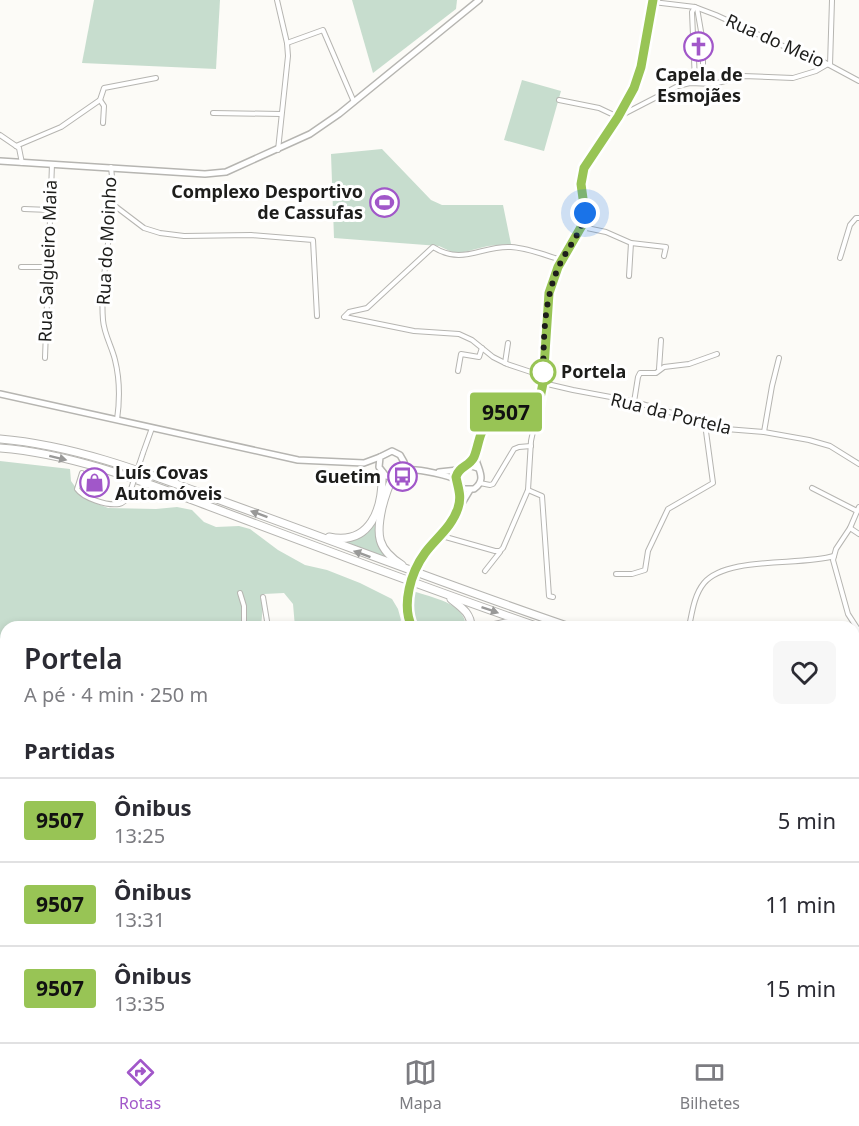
<!DOCTYPE html>
<html lang="pt">
<meta charset="utf-8">
<style>
:root{--surface:#fff;--page:#f7f7f7;--text:#2b2b33;--muted:#7c7c81;--line:#e1e1e2;--accent:#a157c9}
body{margin:0;font-family:"Noto Sans",sans-serif;background:var(--page);color:var(--text);height:100vh;display:flex;flex-direction:column;font-size:22px;white-space:nowrap}
*{box-sizing:border-box;margin:0}
p{font-size:20px;color:var(--muted)}
.icon{flex:none;width:33px;height:33px;fill:none;stroke:currentColor;stroke-width:2;stroke-linecap:round;stroke-linejoin:round}
.map{position:relative;flex:1;overflow:hidden}
.sheet{position:absolute;left:0px;top:621px;width:860px;height:422px;display:flex;flex-direction:column;background:var(--surface);border-radius:18px 18px 0 0;box-shadow:0 3px 9px #0003}
.sheet>*{flex:none}
.badge{padding:0 12px;border-radius:4px;font-size:21px;line-height:39px}
.you{position:absolute;width:30px;height:30px;margin:-15px;border:4px solid #fff;border-radius:50%;background:#1a73e8;box-shadow:0 0 0 9px #1a73e833}
.map>.badge{position:absolute;translate:-50% -50%;box-shadow:0 0 0 3px #fff}
h2{padding:0 24px;font-size:22px;line-height:54px}
.round{display:grid;place-items:center;flex:none;width:63px;height:63px;border-radius:9px;background:var(--page)}
.overview{display:flex;align-items:center;justify-content:space-between;height:102px;padding:0 24px}
h1{font-size:28px;font-weight:600;line-height:45px}
ul{padding:0;list-style:none}
li{display:flex;align-items:center;gap:18px;height:84px;padding:0 24px;border-top:2px solid var(--line)}
li div{flex:1}
li b{display:block;font-size:22px}
li em{font-style:normal}
li .badge{min-width:66px;font-weight:700;text-align:center}
.menu{display:flex;justify-content:space-around;align-items:center;height:84px;border-top:2px solid var(--line);background:var(--surface);font-size:16px;color:var(--muted)}
.menu a{display:grid;justify-items:center;gap:3px}
.menu .selected{color:var(--accent)}
.map>svg:first-child{display:block}
.green{fill:#c7ddce}
.lines{fill:none;stroke-linecap:round;stroke-linejoin:round}
.secondary-tunnel{stroke:#dbdad6;stroke-width:5;stroke-dasharray:5 2.5;stroke-linecap:butt}
.street-casing{stroke:#b6b5b1;stroke-width:6}
.secondary-casing{stroke:#b6b5b1;stroke-width:8}
.highway-casing{stroke:#b6b5b1;stroke-width:9}
.street{stroke:#fff;stroke-width:4}
.secondary{stroke:#fff;stroke-width:5}
.highway{stroke:#fff;stroke-width:7}
.street-bridge-casing{stroke:#b6b5b1;stroke-width:6;stroke-linecap:butt}
.street-bridge{stroke:#fff;stroke-width:4}
.oneway{fill:#999998}
.line-casing{stroke:#fff;stroke-width:14}
.line{stroke:#98c455;stroke-width:9}
.walk{stroke:#1d1d1b;stroke-width:6;stroke-dasharray:0 10.8}
.stop-dot{fill:#fff;stroke:#98c455;stroke-width:3}
.labels{text-anchor:middle;stroke-width:6;stroke-linejoin:round;paint-order:stroke}
.street-label{font-size:18px;fill:#1d1d1b;stroke:#fff}
.poi-label{font-size:18px;font-weight:bold;fill:#1d1d1b;stroke:#fff;text-anchor:end}
.stop-label{font-size:18px;font-weight:bold;fill:#1d1d1b;stroke:#fff;text-anchor:start}
</style>
<div class="map">
<svg width="859" height="1042" viewBox="0 0 859 1042">
<rect width="100%" height="100%" fill="#fcfbf7"/>
<g class="green">
<path d="M94,0H220L216,69L82,63Z"/>
<path d="M352,0H457L456,9L373,73Z"/>
<path d="M522,80L561,91L544,151L504,140Z"/>
<path d="M382,149L431,200L442,205H503L511,244L488,246L456,254L439,246L334,238L331,154Z"/>
<path d="M0,461L70,469L71,481L81,495L93,502L108,508L156,509L177,507L192,510L204,522L216,527L239,526L250,529L278,550L305,565L327,570L360,583L392,599L398,609L401,620L397,627H295L293,604L284,593L264,594L261,627H6V861L0,862Z"/>
<path d="M378,515L376,537L386,557L343,541L350,540Z"/>
<path d="M413,591C432,598 465,602 466,627H418L409,609Z"/>
<path d="M859,931V1042H769L767,1037L854,1036V932Z"/>
<path d="M421,1037L715,1036L719,1039L720,1042H416Z"/>
</g>
<g class="lines">
<path class="secondary-tunnel" d="M409,590L419,565"/>
<defs>
<g id="street">
<path d="M277,0L287,43L288,56L278,150"/>
<path d="M653,2L695,7L716,15L794,51L820,60L859,81"/>
<path d="M695,7L692,12L695,82"/>
<path d="M697,8L703,43V82"/>
<path d="M287,43L323,30L354,102"/>
<path d="M830,65L832,0"/>
<path d="M100,100L104,106L103,123"/>
<path d="M559,100L599,108L618,117L678,86L690,83L714,84L743,76L793,78L816,71L828,64"/>
<path d="M213,113L281,114"/>
<path d="M0,135L19,148L22,163"/>
<path d="M16,146L61,127L100,100L104,88L156,78"/>
<path d="M111,167C118,215 99,270 103,320C104,334 112,347 115,360C120,380 120,399 117,420"/>
<path d="M111,203L144,228L160,233L184,236L251,235L313,240L317,316"/>
<path d="M24,209L50,210"/>
<path d="M582,227L606,232L631,243L666,247L664,256"/>
<path d="M840,258L850,225L856,218H859"/>
<path d="M21,267H47"/>
<path d="M629,276L631,243"/>
<path d="M344,317L349,312L367,308L433,247C463,266 482,245 511,247C528,248 545,255 561,260"/>
<path d="M345,317L414,331L459,334L472,340L493,357L507,364L543,376"/>
<path d="M45,358L52,164"/>
<path d="M505,363L508,343"/>
<path d="M659,369L661,340"/>
<path d="M458,371L461,354L479,357L482,348"/>
<path d="M543,383L573,390L632,401L726,429L764,432L809,440L830,446L859,464"/>
<path d="M634,402L638,377L640,373H656L664,367L689,364L717,354"/>
<path d="M764,432L772,386L779,358"/>
<path d="M143,453L152,428"/>
<path d="M82,473L77,489C83,498 107,506 119,504C124,503 127,499 129,495"/>
<path d="M480,483L490,485L493,484L514,449L519,447L531,446"/>
<path d="M812,488L857,511"/>
<path d="M528,490L542,496L549,596L553,597"/>
<path d="M859,507L850,528L836,549L833,560L848,614L859,631"/>
<path d="M850,528L859,534"/>
<path d="M442,536L495,551H500L503,548L528,490L531,441L537,413"/>
<path d="M485,571L500,552"/>
<path d="M616,574H632L645,570L648,551L668,509L713,483L705,424"/>
<path d="M240,593L244,606V627"/>
<path d="M263,597L268,627"/>
<path d="M689,627C692,613 694,595 704,583C727,556 800,566 834,556"/>
<path d="M854,700L859,701"/>
<path d="M854,926L859,925"/>
<path d="M0,986L6,1023"/>
<path d="M17,1036L25,1042"/>
<path d="M207,1036L211,1042"/>
<path d="M756,1036L758,1042"/>
<path d="M402,1042L408,1036"/>
</g>
<g id="secondary">
<path d="M0,161L205,174L226,172L310,134L339,114L479,0"/>
<path d="M0,394L298,460L364,463L380,457"/>
<path d="M468,465C476,456 477,445 481,434C490,410 515,410 537,413L543,383L549,293L558,267L584,222L585,213L581,184L584,168L618,117L634,88L641,67L653,0"/>
<path d="M439,472L458,470"/>
<path d="M401,473L404,462L400,455L392,451L380,457L379,467L386,476C396,478 399,471 409,470C417,469 451,475 457,481C459,484 461,487 463,489H474C488,479 477,469 475,455"/>
<path d="M457,481C456,472 460,466 468,465L478,468"/>
<path d="M419,565L425,553L442,536L470,490"/>
<path d="M409,590C404,602 406,615 412,627"/>
<path d="M305,1036V1042"/>
</g>
<g id="highway">
<path d="M0,439C82,446 159,478 236,506C347,546 458,589 570,627"/>
<path d="M0,448C78,454 154,486 227,513C331,552 434,591 539,627"/>
<path d="M393,477C388,487 385,496 382,508C376,535 377,549 402,565"/>
<path d="M329,537C371,546 383,508 382,473"/>
<path d="M451,599C461,607 471,613 471,627"/>
<path d="M488,627L506,623L530,626"/>
<path d="M854,717L859,718"/>
<path d="M854,726L859,728"/>
</g>
</defs>
<use href="#street" class="street-casing"/>
<use href="#secondary" class="secondary-casing"/>
<use href="#highway" class="highway-casing"/>
<use href="#street" class="street"/>
<use href="#secondary" class="secondary"/>
<use href="#highway" class="highway"/>
<defs>
<path id="street-bridge" d="M129,495L143,453"/>
</defs>
<use href="#street-bridge" class="street-bridge-casing"/>
<use href="#street-bridge" class="street-bridge"/>
</g>
<defs><path id="oneway-solid" d="M-6-.8H1V-3.2L6.5 0L1 3.2V.8H-6Z" transform="scale(1.5)"/></defs>
<g class="oneway">
<use href="#oneway-solid" transform="translate(58 458) rotate(14)"/>
<use href="#oneway-solid" transform="translate(259 514) rotate(-160)"/>
<use href="#oneway-solid" transform="translate(362 554) rotate(-160)"/>
<use href="#oneway-solid" transform="translate(490 610) rotate(19)"/>
</g>
<g class="lines">
<defs>
<path id="line" d="M412,627C401,605 411,572 425,553C436,538 452,527 458,508C462,496 458,488 456,477C459,466 469,467 474,457C477,450 478,442 481,434C490,410 515,410 537,413L543,383L549,293L558,267L584,222L585,213L581,184L584,168L618,117L634,88L641,67L653,0"/>
</defs>
<use href="#line" class="line-casing"/>
<use href="#line" class="line"/>
<path class="walk" d="M543,372V376C544,339 543,301 559,266C567,248 582,233 585,213"/>
</g>
<defs>
<symbol id="church-ring" viewBox="-11 -11 22 22"><circle r="9.5" fill="#fff" stroke="#a157c9" stroke-width="1.5"/><path d="M-1.2-6h2.4v3.5h3.3v2.4h-3.3V6h-2.4V-.1h-3.3v-2.4h3.3Z" fill="#a157c9"/></symbol>
<symbol id="stadium-ring" viewBox="-11 -11 22 22"><circle r="9.5" fill="#fff" stroke="#a157c9" stroke-width="1.5"/><path d="M0-5a6.5 5 0 1 0 0 10a6.5 5 0 1 0 0-10ZM-3.5-1.8h7v3.6h-7Z" fill="#a157c9"/></symbol>
<symbol id="bus-ring" viewBox="-11 -11 22 22"><circle r="9.5" fill="#fff" stroke="#a157c9" stroke-width="1.5"/><path d="M-5-6H5V4H4V6H2V4H-2V6H-4V4H-5ZM-3.5-4V0h7V-4ZM-3.5 1.2v1.5H-2V1.2ZM2 1.2v1.5H3.5V1.2Z" fill="#a157c9"/></symbol>
<symbol id="shop-ring" viewBox="-11 -11 22 22"><circle r="9.5" fill="#fff" stroke="#a157c9" stroke-width="1.5"/><path d="M-5-2.5h2.3a2.7 3.5 0 0 1 5.4 0H5L5.5 6h-11ZM-1.5-2.5h3a1.5 2.3 0 0 0-3 0Z" fill="#a157c9"/></symbol>
</defs>
<g fill-rule="evenodd">
<use href="#church-ring" x="682" y="30" width="33" height="33"/>
<use href="#stadium-ring" x="368" y="186" width="33" height="33"/>
<use href="#bus-ring" x="386" y="460" width="33" height="33"/>
<use href="#shop-ring" x="78" y="466" width="33" height="33"/>
</g>
<circle class="stop-dot" cx="543" cy="372" r="12"/>
<g class="labels">
<g class="street-label">
<text transform="translate(775 41) rotate(24)" y="6">Rua do Meio</text>
<text transform="translate(107 241) rotate(-87)" y="6">Rua do Moinho</text>
<text transform="translate(48 261) rotate(-88)" y="6">Rua Salgueiro Maia</text>
<text transform="translate(671 414) rotate(14)" y="6">Rua da Portela</text>
</g>
<g class="poi-label">
<text x="699" y="81" text-anchor="middle">Capela de<tspan x="699" dy="21">Esmojães</tspan></text>
<text x="363" y="198">Complexo Desportivo<tspan x="363" dy="21">de Cassufas</tspan></text>
<text x="115" y="479" text-anchor="start">Luís Covas<tspan x="115" dy="21">Automóveis</tspan></text>
<text x="381" y="483">Guetim</text>
</g>
<g class="stop-label">
<text x="561" y="378">Portela</text>
</g>
</g>
</svg>
<div class="you" style="left:585px;top:213px"></div>
<b class="badge" style="left:506px;top:412px;background:#98c455;color:#111">9507</b>
<section class="sheet">
<div class="overview"><div><h1>Portela</h1><p>A pé · 4 min · 250 m</p></div><a class="round"><svg class="icon" aria-label="heart" viewBox="0 0 24 24"><path d="M12 20l-8-8c-3-5 5-10 8-4 3-6 11-1 8 4z"/></svg></a></div>
<h2>Partidas</h2>
<ul>
<li><span class="badge" style="background:#98c455;color:#111">9507</span><div><b>Ônibus</b><p>13:25</p></div><em>5 min</em></li>
<li><span class="badge" style="background:#98c455;color:#111">9507</span><div><b>Ônibus</b><p>13:31</p></div><em>11 min</em></li>
<li><span class="badge" style="background:#98c455;color:#111">9507</span><div><b>Ônibus</b><p>13:35</p></div><em>15 min</em></li>
</ul>
</section>
</div>
<nav class="menu">
<a class="selected"><svg class="icon" aria-label="directions" viewBox="0 0 24 24"><path d="M12 3l9 9-9 9-9-9zM9 14v-3h6M13 9l2 2-2 2"/></svg>Rotas</a>
<a><svg class="icon" aria-label="map" viewBox="0 0 24 24"><path d="M3 6l6-2 6 2 6-2v14l-6 2-6-2-6 2zM9 4v14M15 6v14"/></svg>Mapa</a>
<a><svg class="icon" aria-label="tickets" viewBox="0 0 24 24"><path d="M3 7h18v10H3zM15 7v10"/></svg>Bilhetes</a>
</nav>
